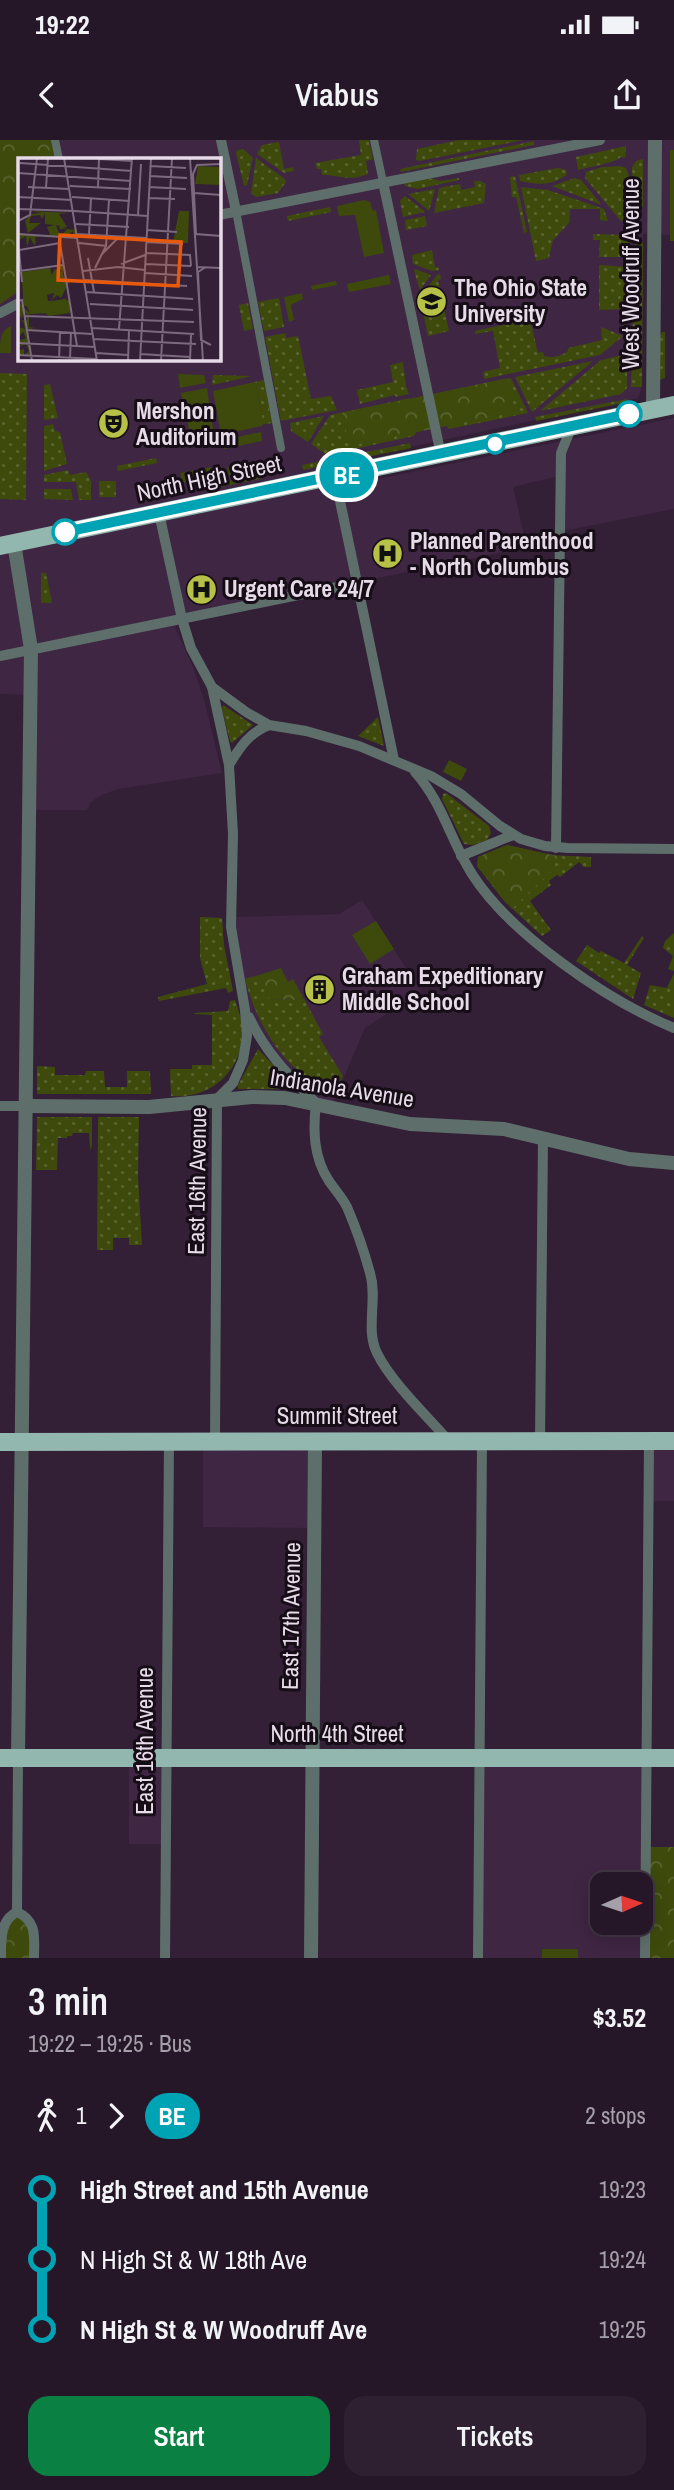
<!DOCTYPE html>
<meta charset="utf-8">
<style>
:root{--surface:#261728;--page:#2e2030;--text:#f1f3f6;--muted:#a49fa8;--line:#423645;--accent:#0b8043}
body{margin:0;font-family:"Archivo Narrow",sans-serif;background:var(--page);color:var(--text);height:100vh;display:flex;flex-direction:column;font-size:26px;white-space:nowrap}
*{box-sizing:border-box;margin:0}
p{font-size:23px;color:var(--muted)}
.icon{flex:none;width:38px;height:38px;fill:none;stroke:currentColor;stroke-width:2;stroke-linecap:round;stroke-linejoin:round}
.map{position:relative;height:1818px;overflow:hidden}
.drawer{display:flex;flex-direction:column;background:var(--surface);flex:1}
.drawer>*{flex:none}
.badge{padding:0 14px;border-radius:23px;font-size:24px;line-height:46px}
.needle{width:46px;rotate:87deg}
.controls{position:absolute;left:590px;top:1732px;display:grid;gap:14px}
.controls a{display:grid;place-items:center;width:63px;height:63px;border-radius:14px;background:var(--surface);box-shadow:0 4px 18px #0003,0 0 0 2px var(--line);font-size:35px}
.map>.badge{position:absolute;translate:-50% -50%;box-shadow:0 0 0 4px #fff}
.legs{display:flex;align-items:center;gap:10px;height:77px;padding:0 28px;font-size:23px}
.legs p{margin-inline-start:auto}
.head{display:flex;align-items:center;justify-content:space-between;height:119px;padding:0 28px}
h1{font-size:38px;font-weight:600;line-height:52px}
.primary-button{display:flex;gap:14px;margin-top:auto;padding:14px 28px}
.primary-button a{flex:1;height:80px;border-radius:21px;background:var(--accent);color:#fff;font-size:28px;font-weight:600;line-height:80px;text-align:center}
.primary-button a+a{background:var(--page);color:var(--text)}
ul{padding:0 28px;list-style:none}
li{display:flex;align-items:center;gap:24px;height:70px;font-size:26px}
li i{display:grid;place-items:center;width:10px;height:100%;margin:0 9px;background:currentColor}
li i::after{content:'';width:18px;height:18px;margin:-9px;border:5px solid;border-radius:50%;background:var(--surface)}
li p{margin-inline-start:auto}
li:first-child i{background:linear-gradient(#0000 50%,currentColor 0)}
li:last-child i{background:linear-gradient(currentColor 50%,#0000 0)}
.status{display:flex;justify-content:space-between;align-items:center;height:49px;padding:0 35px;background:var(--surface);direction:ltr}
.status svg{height:19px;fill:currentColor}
header{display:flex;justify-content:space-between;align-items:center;height:91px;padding:0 28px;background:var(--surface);font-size:32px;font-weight:600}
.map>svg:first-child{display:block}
.built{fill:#3f2643;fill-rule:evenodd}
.grass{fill:url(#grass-dots)}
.park{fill:url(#park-crowns)}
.garden{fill:#3d4a0c}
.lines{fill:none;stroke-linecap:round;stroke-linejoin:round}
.pedestrian{stroke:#5e6f6b;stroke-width:8}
.minor{stroke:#5e6f6b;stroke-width:10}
.tertiary{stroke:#5e6f6b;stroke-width:14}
.primary{stroke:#92b7ae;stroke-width:18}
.line-1-casing{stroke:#fff;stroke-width:16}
.line-1{stroke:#00a3b4;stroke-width:10}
.stop-1-dot{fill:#fff;stroke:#00a3b4;stroke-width:3.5}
.labels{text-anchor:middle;stroke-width:6;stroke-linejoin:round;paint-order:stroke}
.street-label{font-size:23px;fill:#e7dae9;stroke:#160d17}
.poi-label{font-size:23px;font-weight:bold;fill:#e7dae9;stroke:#160d17;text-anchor:start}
.inset-road{fill:none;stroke:#7b6a7e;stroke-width:2}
.view{fill:#e8590c;fill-opacity:0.15;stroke:#e8590c;stroke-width:3.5}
.inset-edge{fill:none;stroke:#e7dae9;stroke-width:3.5}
</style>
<div class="status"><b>19:22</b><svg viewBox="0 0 49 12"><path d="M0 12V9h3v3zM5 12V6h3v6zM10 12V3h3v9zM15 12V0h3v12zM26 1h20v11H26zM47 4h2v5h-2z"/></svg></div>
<header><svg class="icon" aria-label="back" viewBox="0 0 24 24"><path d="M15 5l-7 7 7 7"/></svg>Viabus<svg class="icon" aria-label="share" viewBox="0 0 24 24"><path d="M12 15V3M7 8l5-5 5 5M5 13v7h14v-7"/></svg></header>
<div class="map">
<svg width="674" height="1818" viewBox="0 0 674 1818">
<defs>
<pattern id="grass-dots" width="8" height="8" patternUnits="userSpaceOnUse" patternTransform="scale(1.75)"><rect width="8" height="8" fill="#3d4a0c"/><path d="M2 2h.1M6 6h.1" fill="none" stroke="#59642f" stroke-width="1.8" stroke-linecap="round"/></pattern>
<pattern id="park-crowns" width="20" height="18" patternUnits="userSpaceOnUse" patternTransform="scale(1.75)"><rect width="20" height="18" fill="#3d4a0c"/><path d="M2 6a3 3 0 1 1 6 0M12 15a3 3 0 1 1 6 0" fill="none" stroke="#59642f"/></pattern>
</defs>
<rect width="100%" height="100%" fill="#331f36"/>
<g class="built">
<path d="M0,0H674V95L643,94L642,247L638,258L332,324L338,347L674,278V369L558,392L559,336L513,347L527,407L182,479L175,488L193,527L205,563L222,633L118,649L102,655L91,662L87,670H35L36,555L0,554ZM19,19H219V219H19Z"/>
<path d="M362,760L421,851L365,888L331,967L316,963L276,923L245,870L233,777L339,774Z"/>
<path d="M203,1298H319V1388L203,1387Z"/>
<path d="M650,1303H674V1361H649Z"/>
<path d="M647,1618L650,1818H482V1623ZM602,1745H640V1783H602Z"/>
<rect x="129" y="1621" width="34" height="83"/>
</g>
<g class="grass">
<path d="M359,0H369L373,19L366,21L368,34C349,42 340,35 322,35L321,29H317L315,23L361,15Z"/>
<path d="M459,0H523L420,21L416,20L417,9Z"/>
<path d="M534,1V5L401,32L400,29Z"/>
<path d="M279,2L284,29L293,27L294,31L284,33L257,14L262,5Z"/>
<path d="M626,6L625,18L621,17C615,23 589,27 578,30L576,17Z"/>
<path d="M243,9L253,18L247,45L244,46L236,13L237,10Z"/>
<rect x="670" y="10" width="4" height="91"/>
<path d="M256,18L285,39L286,42L278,53L257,57L251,54Z"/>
<path d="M643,19V67H633L632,27L636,21Z"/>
<path d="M620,26L626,28L629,36V81L626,82L620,80L585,38L586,32L602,27Z"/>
<path d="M558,28L566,30L567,34C553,46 537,45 520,41L519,35Z"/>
<path d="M515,36L527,92L524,93L516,57H512L510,37Z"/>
<path d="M429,38L440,41L459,38V40L418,49L405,46L404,43Z"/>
<path d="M575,38L581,40L602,65L552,46Z"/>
<path d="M474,41H480L486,44L484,63L434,73L439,48L460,44L461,50L475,47Z"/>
<path d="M521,47L548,50L604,69L608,81L600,80V69H570L569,83L553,100L549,118L536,121Z"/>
<path d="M435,49L429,71L408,54Z"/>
<path d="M405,56L424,71L425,72L403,77L400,61Z"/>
<path d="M330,67L331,72L288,81L287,76Z"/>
<path d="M425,76L427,86L406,90L405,80Z"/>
<path d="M593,94L626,95L629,98V117H599L600,100H593Z"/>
<path d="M635,95L643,103L642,247H631Z"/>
<path d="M432,110L435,127H438L439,130L432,131L413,124L412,115Z"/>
<path d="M599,125L629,127L628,169L599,170Z"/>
<path d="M415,129L431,135L420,150L414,131Z"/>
<path d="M440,134L441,139L438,140L449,191L428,196L420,157L437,135Z"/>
<path d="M279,158L284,187L264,191L258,162Z"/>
<path d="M248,163L253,189L244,191L239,165Z"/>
<path d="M530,179L538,213L543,212L544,216C553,218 560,217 568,211V208L602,200L601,187L623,196L600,215L484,239L483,232L500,228L493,191L475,194V191Z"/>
<path d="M662,192H665V238L659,240V196Z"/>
<path d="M285,193L286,198L298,196L311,259L331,256L337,270L281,281L265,197Z"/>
<path d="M627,214V248L621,254L540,271L601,220Z"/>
<path d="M593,221L532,272L515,237Z"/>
<path d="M403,222L406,246L409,254L396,257L395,255L360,264L357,250L393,242L390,225Z"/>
<path d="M0,233L27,234L26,360L0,359Z"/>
<path d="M213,235L252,236L212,245Z"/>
<path d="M511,238L528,273L449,289L447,287L439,253Z"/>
<path d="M264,240L272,283L261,285L262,274L255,242Z"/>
<path d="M50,244L58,278L44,280V245Z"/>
<path d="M410,258L417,291L414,296L327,315L311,304L330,275Z"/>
<path d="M627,259L628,262L536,281L535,277Z"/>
<path d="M324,276L308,302L291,291L290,283Z"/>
<path d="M53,284L55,291L60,292L67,324L44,331V286Z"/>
<path d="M410,303L411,308L303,330L302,325Z"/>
<path d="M156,318L157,323L118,331L117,326Z"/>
<path d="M68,330L70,335L86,332L91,341V360H79L76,342H44V335Z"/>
<path d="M263,333L264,338L221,347L220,343Z"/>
<rect x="99" y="341" width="17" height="16"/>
<path d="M44,349H71L73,360L44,359Z"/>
<path d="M41,433H46L52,463H41Z"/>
<path d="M223,565L253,585L232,603L230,601L222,569Z"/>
<path d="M378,577L384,606L358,596Z"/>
<path d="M446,653L489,686L491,693L487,700L473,705L464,704L442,659L443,654Z"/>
<path d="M507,705L550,715L591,717V727H584L579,722L560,737L557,735L549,741L551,745L530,761L551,790L542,796L504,761L477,726L478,717Z"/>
<path d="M200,777L222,778L224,805L233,851L228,853L226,848L159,861L158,857L207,844L200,818Z"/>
<path d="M674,793V831L668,829L673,816L663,808L665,801Z"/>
<path d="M642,796L644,798L627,825L641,833L633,859L576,821L587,805L599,813L601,811L624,823Z"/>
<path d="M674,833V878L644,865L650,845L667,848Z"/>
<path d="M259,835L270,859L296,860L303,857L323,894L319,897L343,936L333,957C287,931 258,890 245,839Z"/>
<path d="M235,860C238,870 243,881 243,892C242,931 210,960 171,956L170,929H192V925H212V875L194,874L195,873L228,871L230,861Z"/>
<path d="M258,909L292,945V949H238V945Z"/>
<path d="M37,926L55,927V935H85L86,931H104L105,947H127V931H150L151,954H37Z"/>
<path d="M37,977H92V1006L90,1010L89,993H73L72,996H67V998H58L57,1030H36Z"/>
<path d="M98,977H139L138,1036L142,1105H129V1098H113V1110H97Z"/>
</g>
<g class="park">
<path d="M0,0H55L59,19H19V151L0,164Z"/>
<path d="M508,238L515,272L349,306L342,273Z"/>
<path d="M507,705L557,716L554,729L512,769L477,726L478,717Z"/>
<path d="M281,828L288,842L293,839L303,857L296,860L269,859L259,835Z"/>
<path d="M647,1707H674V1818H650Z"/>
<path d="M26,1776L34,1818H1L5,1780Z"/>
</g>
<g class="garden">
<path d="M364,60L370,62L373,71L376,70L384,113L364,117L355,75L339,76L337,66Z"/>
<path d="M389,135L391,144L349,152L347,144Z"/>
<path d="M336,141L337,145L312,150L311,146L272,154Z"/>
<path d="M302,153L303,159L291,165L294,180L289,182L284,157Z"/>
<path d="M11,186V213H0C0,200 0,191 11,186Z"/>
<path d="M178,234L204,235L206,243L180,248Z"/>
<path d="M255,242L262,274V286L221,295L213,251Z"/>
<path d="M207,248L214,296L212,297L211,294L191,298L181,253Z"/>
<path d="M261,292L262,301L224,309L222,300Z"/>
<path d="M261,320L262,329L229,336L227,327Z"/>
<path d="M212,327V330L221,328L223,337L211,339V337L182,343L180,333Z"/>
<path d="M449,620L467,629L461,641L443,632Z"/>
<path d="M376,781L394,809L370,824L352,795Z"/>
<rect x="542" y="1809" width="36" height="9"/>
</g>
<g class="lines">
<g class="pedestrian">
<path d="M55,0L59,19"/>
<path d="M374,0L383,42"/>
<path d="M236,71L281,308"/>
</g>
<g class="minor">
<path d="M221,0L236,71"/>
<path d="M383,42L441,315"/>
<path d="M219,75L600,0"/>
<path d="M0,173L19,163"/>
<path d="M335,337L394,620"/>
<path d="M159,373L182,479L191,508L212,547L229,625L233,694L231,787L245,870L247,896L243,920L233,943L217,959L215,1301"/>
<path d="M0,516L357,443"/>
<path d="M212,547L246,572L269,585L306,591L359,606L431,636L461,654L500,686L521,699L545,706L568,708L674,709"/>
<path d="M229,625C240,607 249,593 269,585"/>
<path d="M415,632C444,665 449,698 472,734C510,794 608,861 674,888"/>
<path d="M556,708L561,313L569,293L574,287"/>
<path d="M461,716L513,695"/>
<path d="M249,877C265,912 289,936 316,963C313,989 313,1017 329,1041C335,1050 342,1057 347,1067C356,1088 364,1111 370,1133C378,1159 365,1189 377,1213C391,1242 427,1276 449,1301"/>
<path d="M0,966H26"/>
<path d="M540,1301L543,998"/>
<path d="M17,1772L18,1618"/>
<path d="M17,1772C38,1781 34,1799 34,1818"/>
<path d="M1,1818C1,1800 0,1780 17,1772"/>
<path d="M165,1818L169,1301"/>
<path d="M478,1818L482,1301"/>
<path d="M645,1818L649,1301"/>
</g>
<g class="tertiary">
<path d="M653,269L655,0"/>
<path d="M14,403L31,509L18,1618"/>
<path d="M26,966L149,967L252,957L285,958L410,984L504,989L629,1019L674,1023"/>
<path d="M311,1818L315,1301"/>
</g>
<g class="primary">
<path d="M0,406L674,265"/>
<path d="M0,1302L674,1301"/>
<path d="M0,1618H674"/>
</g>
</g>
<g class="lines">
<defs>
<path id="line-1" d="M65,392L629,274"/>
</defs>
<use href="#line-1" class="line-1-casing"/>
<use href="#line-1" class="line-1"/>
</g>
<defs>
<symbol id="university-disc" viewBox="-11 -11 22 22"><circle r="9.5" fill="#b8c147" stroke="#160d17"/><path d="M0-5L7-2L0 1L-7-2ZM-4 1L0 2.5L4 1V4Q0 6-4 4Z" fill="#111"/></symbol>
<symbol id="theatre-disc" viewBox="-11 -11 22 22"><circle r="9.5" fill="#b8c147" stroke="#160d17"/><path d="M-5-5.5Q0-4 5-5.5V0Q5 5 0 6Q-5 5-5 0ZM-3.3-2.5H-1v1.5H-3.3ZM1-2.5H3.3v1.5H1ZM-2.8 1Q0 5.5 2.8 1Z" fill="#111"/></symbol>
<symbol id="hospital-disc" viewBox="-11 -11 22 22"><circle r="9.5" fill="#b8c147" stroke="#160d17"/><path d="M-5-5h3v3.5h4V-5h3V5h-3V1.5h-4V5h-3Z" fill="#111"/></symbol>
<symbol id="building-disc" viewBox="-11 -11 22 22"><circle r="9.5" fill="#b8c147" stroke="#160d17"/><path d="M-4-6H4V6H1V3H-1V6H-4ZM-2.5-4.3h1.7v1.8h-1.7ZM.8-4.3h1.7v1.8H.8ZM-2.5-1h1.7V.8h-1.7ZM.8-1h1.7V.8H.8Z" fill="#111"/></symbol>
</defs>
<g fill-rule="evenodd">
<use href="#university-disc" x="414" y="144" width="35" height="35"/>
<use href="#theatre-disc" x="96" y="266" width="35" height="35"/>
<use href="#hospital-disc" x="370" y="396" width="35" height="35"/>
<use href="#hospital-disc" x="184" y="432" width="35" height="35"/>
<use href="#building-disc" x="302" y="832" width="35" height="35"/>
</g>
<g class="stop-1-dot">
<circle cx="629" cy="274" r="12"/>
<circle cx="495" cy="304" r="9"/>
<circle cx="65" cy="392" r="12"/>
</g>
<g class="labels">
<g class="street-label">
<text transform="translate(631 134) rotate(-90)" y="8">West Woodruff Avenue</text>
<text transform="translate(209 338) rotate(-12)" y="8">North High Street</text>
<text transform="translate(342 948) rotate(9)" y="8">Indianola Avenue</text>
<text transform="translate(197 1041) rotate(-89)" y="8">East 16th Avenue</text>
<text x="337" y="1284">Summit Street</text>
<text transform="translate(291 1476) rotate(-89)" y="8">East 17th Avenue</text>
<text x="337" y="1602">North 4th Street</text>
<text transform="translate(145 1601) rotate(-90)" y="8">East 16th Avenue</text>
</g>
<g class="poi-label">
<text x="454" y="156">The Ohio State<tspan x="454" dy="26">University</tspan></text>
<text x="136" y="279">Mershon<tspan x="136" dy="26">Auditorium</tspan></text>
<text x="410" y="409">Planned Parenthood<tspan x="410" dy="26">- North Columbus</tspan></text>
<text x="224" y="457">Urgent Care 24/7</text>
<text x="342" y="844">Graham Expeditionary<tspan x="342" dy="26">Middle School</tspan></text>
</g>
</g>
<g transform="translate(18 18)">
<rect width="203" height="203" fill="#331f36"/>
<path d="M14,53L51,55L41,56L49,69L44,70L56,72L57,67L59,78L55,79V73L49,78H43L49,71H41L42,68L38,67L42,78L17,79L18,85L16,87L12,79L9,89L8,78L1,82L2,75L25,79L32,77L29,69L36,67L27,66V55L24,61L22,57L13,58L11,65H23L10,75L7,63L13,56L23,55ZM45,108V118L51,124L43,140L39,137L34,142L36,135L16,138L28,137L23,143L31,144L50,140L47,142L53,154L11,156V169L17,170L10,171L7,166L12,195L10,197H0V192L6,191V197L11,193L8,186L0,189L5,185L0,183L8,180L5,174L0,180V169L7,171L5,163L0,164L5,162L8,164L10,157L5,153L4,161L0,155L1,144L12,156L9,148L20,146L15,138L5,145V134L14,130L4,125V114L32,110L34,117L36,112L39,111V119L41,113L45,114L39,109Z" fill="#3d4a0c"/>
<path d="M180,8L201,9L203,27L177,26ZM161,53H171L170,85H155ZM29,117L51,122L45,132L29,137L30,143L51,142L52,155L31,158L22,151L6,148L4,124Z" fill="#3d4a0c"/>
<path class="inset-road" d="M46,0L79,203M172,0L185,203M81,1L114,3M2,5L114,13M203,6L179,7L175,16L178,76L203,78M132,8L168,10M0,15L113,23M132,18L169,20M52,28L113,31M10,29L51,31M80,29L81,0M131,29L168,31M28,30L30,0M176,35L203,37M0,39L54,42M54,39L112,43M131,40L157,41M0,51L56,53M56,53L130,58M120,57L123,6M0,63L12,57L19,0M58,66L111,69M129,72L159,74M0,76L59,80M59,76L128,80M71,76L73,41M41,79L59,188M128,84L165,86M61,85L89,88M128,95L172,97L173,108M83,97L102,78M70,100L76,134M103,106L127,97M127,106L173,108M179,109L203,110M188,109L180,114L183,182L193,187M77,110L88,88L91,42M1,113L45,107M65,113L100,109L127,112M127,115L174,118M67,122L169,128M4,124L1,92L42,85M68,134L175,141M0,143L4,142L14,203M72,146L175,152M7,158L176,164M74,170L176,176M101,171L114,0M9,172L74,176M75,181L178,186M0,185L77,189M78,195L110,197M122,196L172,199M0,197L78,201M52,201L53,174M41,203L42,173M110,203L111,172M122,203L133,0M143,203L154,0M172,203L173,176"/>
<path class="view" d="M42,77L163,84L160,128L40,122Z"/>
<rect width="203" height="203" class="inset-edge"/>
</g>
</svg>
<div class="controls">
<a><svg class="needle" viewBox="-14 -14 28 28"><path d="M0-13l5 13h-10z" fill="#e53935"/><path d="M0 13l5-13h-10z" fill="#a49fa8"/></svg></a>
</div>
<b class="badge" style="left:347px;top:335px;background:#00a3b4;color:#fff">BE</b>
</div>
<section class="drawer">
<div class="head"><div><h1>3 min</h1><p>19:22 – 19:25 · Bus</p></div><b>$3.52</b></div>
<div class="legs"><svg class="icon" aria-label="walk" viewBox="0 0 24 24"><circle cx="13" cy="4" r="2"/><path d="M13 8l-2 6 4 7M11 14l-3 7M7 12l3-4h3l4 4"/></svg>1<svg class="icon" aria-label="forward" viewBox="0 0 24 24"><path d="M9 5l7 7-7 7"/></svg><b class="badge" style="background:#00a3b4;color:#fff">BE</b><p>2 stops</p></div>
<ul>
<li><i style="color:#00a3b4"></i><b>High Street and 15th Avenue</b><p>19:23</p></li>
<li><i style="color:#00a3b4"></i><span>N High St &amp; W 18th Ave</span><p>19:24</p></li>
<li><i style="color:#00a3b4"></i><b>N High St &amp; W Woodruff Ave</b><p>19:25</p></li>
</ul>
<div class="primary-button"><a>Start</a><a>Tickets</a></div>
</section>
